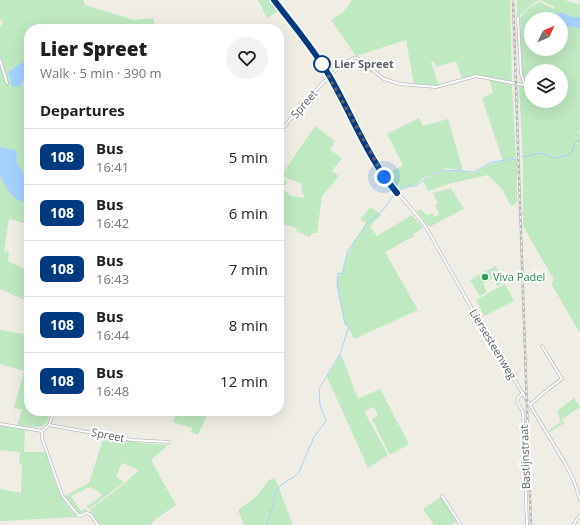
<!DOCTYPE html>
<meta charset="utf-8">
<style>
:root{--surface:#fff;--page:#f2f2f2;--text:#202124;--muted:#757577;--line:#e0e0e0}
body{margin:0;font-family:"Open Sans",sans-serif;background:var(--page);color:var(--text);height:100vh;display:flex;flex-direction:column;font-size:15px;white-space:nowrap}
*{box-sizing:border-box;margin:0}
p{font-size:13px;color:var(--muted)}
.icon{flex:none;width:22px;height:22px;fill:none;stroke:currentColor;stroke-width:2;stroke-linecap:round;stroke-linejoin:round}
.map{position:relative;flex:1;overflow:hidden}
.sheet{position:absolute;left:24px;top:24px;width:260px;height:392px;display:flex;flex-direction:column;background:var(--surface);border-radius:16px;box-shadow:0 4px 16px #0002}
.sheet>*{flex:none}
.badge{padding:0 8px;border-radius:6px;font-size:14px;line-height:26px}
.needle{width:26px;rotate:46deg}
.tools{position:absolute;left:524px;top:12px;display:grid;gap:8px}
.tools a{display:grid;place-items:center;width:44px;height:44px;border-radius:50%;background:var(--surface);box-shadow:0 4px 16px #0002;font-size:20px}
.you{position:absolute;width:20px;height:20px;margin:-10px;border:3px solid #fff;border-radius:50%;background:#1a73e8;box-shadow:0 0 0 6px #1a73e833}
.map>.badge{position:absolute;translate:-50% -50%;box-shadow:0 0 0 2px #fff}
h2{padding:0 16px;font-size:15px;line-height:36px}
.round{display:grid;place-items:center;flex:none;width:42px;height:42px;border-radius:21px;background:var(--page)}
.overview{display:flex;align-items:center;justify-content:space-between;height:68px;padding:0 16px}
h1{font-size:19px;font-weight:800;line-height:30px}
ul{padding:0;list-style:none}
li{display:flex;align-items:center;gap:12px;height:56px;padding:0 16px;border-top:1px solid var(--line)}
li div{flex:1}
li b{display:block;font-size:15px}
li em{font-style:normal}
li .badge{min-width:44px;font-weight:700;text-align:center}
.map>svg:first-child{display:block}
.green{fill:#bee9c1}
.water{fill:#a5d1ff}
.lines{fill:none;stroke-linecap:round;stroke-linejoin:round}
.stream{stroke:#a5d1ff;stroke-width:1}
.minor-casing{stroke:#b9bcc1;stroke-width:3.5}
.minor{stroke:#fff;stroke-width:2}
.rail-casing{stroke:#b7b8b9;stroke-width:2.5}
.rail{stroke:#fff;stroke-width:1;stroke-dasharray:3;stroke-linecap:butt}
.line-casing{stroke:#fff;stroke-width:9}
.line{stroke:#003b80;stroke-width:6}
.walk{stroke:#5c6066;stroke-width:4;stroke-dasharray:0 7.2}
.stop-dot{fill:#fff;stroke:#003b80;stroke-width:2}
.leisure-dot{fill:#2e9e5b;stroke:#fff;stroke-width:1.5}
.labels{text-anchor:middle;stroke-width:4;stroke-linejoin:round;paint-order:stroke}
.stop-label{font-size:11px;font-weight:bold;fill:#5c6066;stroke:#fff;text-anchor:start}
.street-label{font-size:11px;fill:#5c6066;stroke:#fff}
.leisure-label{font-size:11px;fill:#27864d;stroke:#fff;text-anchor:start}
</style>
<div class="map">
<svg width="580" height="525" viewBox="0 0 580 525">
<rect width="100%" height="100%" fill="#f0eee4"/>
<g class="green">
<path d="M0,0H83L85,5L134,20L153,18L156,29H29V60L24,61L9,71L10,80L12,85H22L23,80L26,78L29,77V172L28,174L24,173L16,161V155L8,149L0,147V27L3,22L0,19Z"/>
<path d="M258,0H270L278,11L267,18Z"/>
<path d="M352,0H510L512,82L477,75L462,79L456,61L436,67L434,61L431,62L439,86L414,84L406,40L356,56L331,20L343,12Z"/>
<path d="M517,0H565L579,5L580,2V17H572L560,12L557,14L556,19H531V49H561V25L580,28V131L578,132V133H580V333L555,290L552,285L553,278L523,226V162L519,86L531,87V101H561V71H531V86L525,82L522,73L520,18L530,7L540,2L554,9L555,7L539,0L530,6L517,18Z"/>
<path d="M490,80L512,85L516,158L503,161L482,98L493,93Z"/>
<path d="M419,118L423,126L448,119L463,171L446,168L443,169L423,178L416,185L403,188L399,191L386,175L403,165L387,134Z"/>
<path d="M315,126L335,141L330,150L342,158L332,171L339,176L322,196L317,233H312L310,237L296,231L297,228L279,223V178L288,182L282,188L291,196L305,198L301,190L302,184L281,176Z"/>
<path d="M517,159V203L511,206L502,189L488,175L452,183L428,191L423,180L443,170L474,173L492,163Z"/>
<path d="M0,175L1,178L25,202H29V222L24,223L9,219L4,251L9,252L8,261L29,271V308L28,307L29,302L0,289Z"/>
<path d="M451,188L464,209L429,227L417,211L421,209L423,212L428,215L432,213L435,217L439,214L435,205L438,203L433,193Z"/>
<path d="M371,207L381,215L370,226L377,236L412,215L423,228L413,234L414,236L385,252L418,310L354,339L348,327L345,324L337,284L339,274L342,275C345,253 355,241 366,223L360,219Z"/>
<path d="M495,266L501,274L493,278L501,275L505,282L497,286L493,278L483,284L487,292L480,296L470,280Z"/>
<path d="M505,284L514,301L484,316L476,300Z"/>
<path d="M0,330L29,335V411H52L45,424L41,427L17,426L22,410L14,408L24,371L0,364Z"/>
<path d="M341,354L358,399L380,389L409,444L390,455L372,419L378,416L374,407L364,411L388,455L368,468L327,377Z"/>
<path d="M574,398L580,407L562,419L564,423L550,432L549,430L561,422L557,411Z"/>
<path d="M177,411H209L198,435L191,432L192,428L173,422Z"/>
<path d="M0,426L25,430L24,452H46C53,476 58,502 79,517L0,521V489L21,493L22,464H19L20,452L0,450Z"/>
<path d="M104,436L141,443L168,445L151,460L176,505L157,518L150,525H100L90,510L125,483L139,470L122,463L116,477L124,482L89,509L87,506L103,495L90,487L71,496L81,511L85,509L87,511L79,514L65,496L89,483Z"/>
<path d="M275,478L293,525H244L238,510L256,497L269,480Z"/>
<path d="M441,497L457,521L451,525H434L423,509Z"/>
</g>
<g class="water">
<path d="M560,12L572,17H580V28L561,25V19H556L557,14Z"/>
<path d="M29,60V77L26,78C21,82 23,88 14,87L12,86L8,72L24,61Z"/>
<path d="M0,147L16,150L17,154L16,161L24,173L28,174L29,172V202C16,202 10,195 5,185C3,181 0,177 0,173C0,165 0,156 0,147Z"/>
</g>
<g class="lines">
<g class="stream">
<path d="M522,157L542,153L554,158L565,156L572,152L575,143L580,138"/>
<path d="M267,525L273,506L272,502L274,501V495L281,485L298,474L314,437L326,421L320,405L319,389L340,354L349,326L345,324L337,285L338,273L342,274L348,250L367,224L384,209L393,196L400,190L410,186H416L430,175L443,170L474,172L492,162L516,159"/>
</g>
<defs>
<g id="minor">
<path d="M274,0L312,50L329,76L380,171C395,192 413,208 427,229L480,323L565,463L574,481L580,500"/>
<path d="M0,60L7,83"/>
<path d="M279,133C291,119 341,56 357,58L384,79L400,84L436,87L476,76L523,85L524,83L521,74L518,18"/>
<path d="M523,393C512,402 520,403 523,413L527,525"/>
<path d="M530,405L547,390L562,379L542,346"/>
<path d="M0,424L42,431L49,425L54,411"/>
<path d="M49,425L132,440L169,442"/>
<path d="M42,431V438L62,495L78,515L80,516L86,513L90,514L98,525"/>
<path d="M442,496L461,525"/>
<path d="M573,525L580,515"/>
</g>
</defs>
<use href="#minor" class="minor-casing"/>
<use href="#minor" class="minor"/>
<defs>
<path id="rail" d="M513,0L531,525"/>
</defs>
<use href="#rail" class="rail-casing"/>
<use href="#rail" class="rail"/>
</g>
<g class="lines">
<defs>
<path id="line" d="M274,0C293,25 314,49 330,77C352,115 368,159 397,193"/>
</defs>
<use href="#line" class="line-casing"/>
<use href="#line" class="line"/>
<path class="walk" d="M322,64L384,177"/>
</g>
<circle class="stop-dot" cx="322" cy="64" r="8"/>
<circle class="leisure-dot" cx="485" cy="277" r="4"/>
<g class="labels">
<g class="stop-label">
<text x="334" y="68">Lier Spreet</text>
</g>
<g class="street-label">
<text transform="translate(304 104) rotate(-49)" y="4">Spreet</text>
<text transform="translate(493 344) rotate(59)" y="4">Liersesteenweg</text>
<text transform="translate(108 435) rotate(11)" y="4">Spreet</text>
<text transform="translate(525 457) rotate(-92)" y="4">Bastijnstraat</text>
</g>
<g class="leisure-label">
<text x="493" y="281">Viva Padel</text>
</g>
</g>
</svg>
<div class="tools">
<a><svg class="needle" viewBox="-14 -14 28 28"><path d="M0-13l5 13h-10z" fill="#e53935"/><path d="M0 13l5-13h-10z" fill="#757577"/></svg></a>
<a><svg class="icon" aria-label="layers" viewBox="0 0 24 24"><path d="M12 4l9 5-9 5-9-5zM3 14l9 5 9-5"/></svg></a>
</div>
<div class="you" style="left:384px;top:177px"></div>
<section class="sheet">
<div class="overview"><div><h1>Lier Spreet</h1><p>Walk · 5 min · 390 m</p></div><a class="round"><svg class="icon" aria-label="heart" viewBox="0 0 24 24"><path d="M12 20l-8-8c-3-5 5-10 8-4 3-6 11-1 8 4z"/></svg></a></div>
<h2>Departures</h2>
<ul>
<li><span class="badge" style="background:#003b80;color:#fff">108</span><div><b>Bus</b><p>16:41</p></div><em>5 min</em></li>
<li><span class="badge" style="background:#003b80;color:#fff">108</span><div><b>Bus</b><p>16:42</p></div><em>6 min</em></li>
<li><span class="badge" style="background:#003b80;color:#fff">108</span><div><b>Bus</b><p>16:43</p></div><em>7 min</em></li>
<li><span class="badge" style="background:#003b80;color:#fff">108</span><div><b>Bus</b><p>16:44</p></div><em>8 min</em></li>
<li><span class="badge" style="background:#003b80;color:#fff">108</span><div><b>Bus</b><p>16:48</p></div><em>12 min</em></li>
</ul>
</section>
</div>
